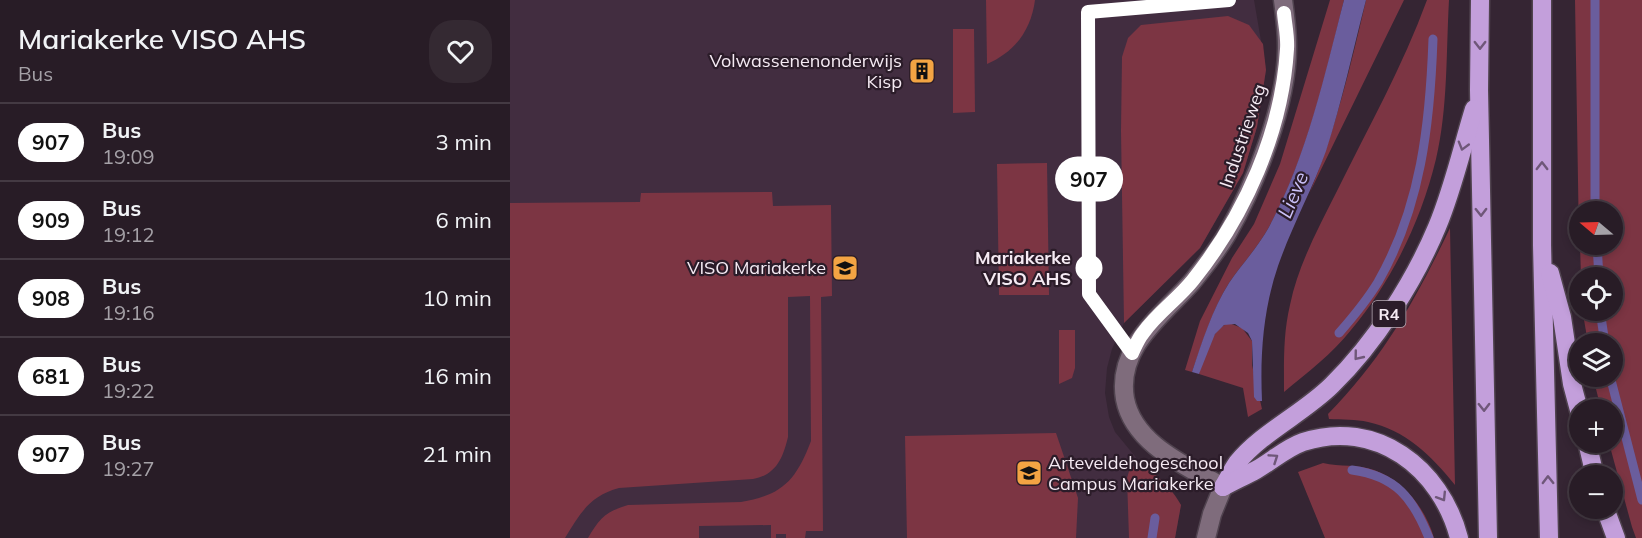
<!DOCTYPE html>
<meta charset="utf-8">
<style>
:root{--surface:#281c26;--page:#342932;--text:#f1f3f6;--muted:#a5a1a7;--line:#443a43}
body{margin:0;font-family:Mulish,sans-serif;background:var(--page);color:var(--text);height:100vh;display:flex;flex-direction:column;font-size:22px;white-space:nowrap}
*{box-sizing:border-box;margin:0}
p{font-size:20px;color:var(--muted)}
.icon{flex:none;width:33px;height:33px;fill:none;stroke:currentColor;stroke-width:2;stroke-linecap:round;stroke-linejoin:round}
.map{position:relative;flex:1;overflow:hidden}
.side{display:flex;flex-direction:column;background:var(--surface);width:510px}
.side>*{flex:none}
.badge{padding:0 12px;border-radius:20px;font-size:21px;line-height:39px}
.needle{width:39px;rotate:289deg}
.fabs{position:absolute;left:1059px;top:201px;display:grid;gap:12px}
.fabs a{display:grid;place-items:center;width:54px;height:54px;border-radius:50%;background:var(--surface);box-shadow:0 3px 9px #0003,0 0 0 2px var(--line);font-size:30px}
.map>.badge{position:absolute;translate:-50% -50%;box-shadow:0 0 0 3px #fff}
.round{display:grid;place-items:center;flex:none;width:63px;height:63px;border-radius:24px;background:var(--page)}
.overview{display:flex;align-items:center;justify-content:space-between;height:102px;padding:0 18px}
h1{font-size:28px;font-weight:600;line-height:45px}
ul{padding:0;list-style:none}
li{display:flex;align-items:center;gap:18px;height:78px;padding:0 18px;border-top:2px solid var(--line)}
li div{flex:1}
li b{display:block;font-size:22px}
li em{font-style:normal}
li .badge{min-width:66px;font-weight:700;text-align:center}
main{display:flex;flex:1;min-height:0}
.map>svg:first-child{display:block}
.built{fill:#422d40}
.green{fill:#7c3543}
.water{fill:#6a5d9d}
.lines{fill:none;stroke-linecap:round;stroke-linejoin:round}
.stream{stroke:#6a5d9d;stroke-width:9}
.street-casing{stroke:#50434f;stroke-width:21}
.secondary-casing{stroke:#50434f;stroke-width:21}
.highway-casing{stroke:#50434f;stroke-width:21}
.street{stroke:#7f6c7c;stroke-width:18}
.secondary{stroke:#7f6c7c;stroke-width:18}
.highway{stroke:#c39fdb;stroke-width:18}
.oneway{stroke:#6f5779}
.line-casing{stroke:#fff;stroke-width:14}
.line{stroke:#fff;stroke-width:9}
.stop-dot{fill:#fff;stroke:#fff;stroke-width:3}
.labels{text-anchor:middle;stroke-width:4.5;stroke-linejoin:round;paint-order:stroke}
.shield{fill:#2b1c29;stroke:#b8acb6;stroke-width:1.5}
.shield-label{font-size:16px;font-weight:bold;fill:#f5eaf3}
.poi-label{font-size:18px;fill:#f5eaf3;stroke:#2b1c29;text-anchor:end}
.street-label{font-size:18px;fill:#f5eaf3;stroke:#2b1c29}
.stop-label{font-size:18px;font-weight:bold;fill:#f5eaf3;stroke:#2b1c29;text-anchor:end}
.water-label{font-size:20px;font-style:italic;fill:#cbc2fa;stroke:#2b1c29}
</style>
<main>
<section class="side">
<div class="overview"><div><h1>Mariakerke VISO AHS</h1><p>Bus</p></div><a class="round"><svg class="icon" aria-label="heart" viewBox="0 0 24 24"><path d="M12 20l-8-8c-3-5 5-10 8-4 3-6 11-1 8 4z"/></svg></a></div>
<ul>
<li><span class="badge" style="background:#fff;color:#111">907</span><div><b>Bus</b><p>19:09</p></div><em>3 min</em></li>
<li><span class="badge" style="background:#fff;color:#111">909</span><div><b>Bus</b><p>19:12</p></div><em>6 min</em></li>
<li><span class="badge" style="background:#fff;color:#111">908</span><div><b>Bus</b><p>19:16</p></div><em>10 min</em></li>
<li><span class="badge" style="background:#fff;color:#111">681</span><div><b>Bus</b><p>19:22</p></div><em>16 min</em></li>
<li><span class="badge" style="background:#fff;color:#111">907</span><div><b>Bus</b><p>19:27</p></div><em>21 min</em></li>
</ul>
</section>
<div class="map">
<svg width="1132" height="538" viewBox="0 0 1132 538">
<rect width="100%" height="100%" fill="#352533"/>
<path class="built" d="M0,0H744L756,70L747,127L733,173L690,248L614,323L602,349L597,368L595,393L599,417L605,432L633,466L650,479L671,505L665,538H0Z"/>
<g class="green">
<path d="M476,0H525C521,30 505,52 477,64Z"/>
<path d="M820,0H834C815,77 797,157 759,227C748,247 732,264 719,283C702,310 693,342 682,372L675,370L690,321L722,258L744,224L770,164Z"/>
<path d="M856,0H894L800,192C825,131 841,65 856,0Z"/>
<path d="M917,0H939C936,53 938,108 926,159C911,221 882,281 841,330C822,354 798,372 774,392C774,363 773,334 780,305C788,265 809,227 827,191C858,128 893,66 917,0Z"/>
<path d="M1065,0H1132V538H1126L1122,527L1099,443L1102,442V410L1091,409L1083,377L1102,376V344L1078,343L1073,314V311L1102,310V278L1071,277L1070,245L1102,244V212H1070L1069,241Z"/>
<path d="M718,16L739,25L753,44L756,70L747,127L733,173L690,248L614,323L611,131L612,57L618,38L631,25Z"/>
<path d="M443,29H464L465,112L443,113Z"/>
<path d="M537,163L539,295H489L487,164Z"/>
<path d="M262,192L263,206L321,205L322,296L311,297L313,531H296L295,538H276V534H266V538H261V525L189,526V538H78C90,518 95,512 118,505L231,502C273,495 286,480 301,441L300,296L278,297V437C273,458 266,475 243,479L109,488C79,496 70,514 55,538H0V203L130,202L131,193Z"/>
<path d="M940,228L945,485C921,455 895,430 858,422C846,419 832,420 819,419L818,414C874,357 906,299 940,228Z"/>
<path d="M719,323L732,328L742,341V365L752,409L738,417L733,388L689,374C694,358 701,328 719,323Z"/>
<path d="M549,330H565V368L562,378L549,384Z"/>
<path d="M546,433L568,498L566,538H397L395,436Z"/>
<path d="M813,463C830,467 848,464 864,470C893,480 916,509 924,538H815L788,472Z"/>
<path d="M624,466C643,467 662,489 671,505L665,538H619L617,478L620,468Z"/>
</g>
<path class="water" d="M834,0H856C843,50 832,102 816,151C802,190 782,226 768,266C753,310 750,355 752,401H747L744,397L742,341L738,333L725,324L714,325L705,334L689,374L682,372C692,342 702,310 719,283C732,264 748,247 759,227C797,156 814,77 834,0Z"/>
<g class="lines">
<g class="stream">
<path d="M1085,212V0"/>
<path d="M1087,244L1089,278"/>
<path d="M1090,310L1095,344"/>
<path d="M829,333C843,317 857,300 868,282C911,207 920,124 923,39"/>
<path d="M1100,376L1132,500"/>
<path d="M842,470C886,476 903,498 919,538"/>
<path d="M642,538L645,518"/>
</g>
<defs>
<path id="street" d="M713,487C677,466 624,445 615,399C606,347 652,316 682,282C694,267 707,251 717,234C745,185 778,103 777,45C777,30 775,15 773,0"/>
<path id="secondary" d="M696,538L702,514L713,487"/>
<g id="highway">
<path d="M970,0L969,90L978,538"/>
<path d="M1032,0V245L1039,538"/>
<path d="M1040,273L1052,317L1062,384L1070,414"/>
<path d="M1077,442L1085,476"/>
<path d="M713,487C718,479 722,470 727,463C752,432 794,413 822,385C865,343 904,282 927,227C943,189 952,148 964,109"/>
<path d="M713,487C724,481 735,476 746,470C762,461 776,448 793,442C866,418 931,468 949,538"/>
<path d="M1095,508L1106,538"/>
</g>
</defs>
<use href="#street" class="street-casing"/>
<use href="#secondary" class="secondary-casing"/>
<use href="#highway" class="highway-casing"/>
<use href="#street" class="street"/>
<use href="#secondary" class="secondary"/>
<use href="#highway" class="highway"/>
</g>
<defs><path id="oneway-chevron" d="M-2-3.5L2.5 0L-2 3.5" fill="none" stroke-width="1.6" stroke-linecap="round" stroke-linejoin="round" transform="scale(1.5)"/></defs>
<g class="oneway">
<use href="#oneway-chevron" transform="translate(970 45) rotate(90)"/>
<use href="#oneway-chevron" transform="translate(953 146) rotate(106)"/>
<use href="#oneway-chevron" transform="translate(1032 166) rotate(-90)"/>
<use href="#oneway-chevron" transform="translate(971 212) rotate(89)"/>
<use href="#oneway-chevron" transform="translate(848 356) rotate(129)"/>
<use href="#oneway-chevron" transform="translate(974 407) rotate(89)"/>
<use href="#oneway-chevron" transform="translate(764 458) rotate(-34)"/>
<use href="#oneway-chevron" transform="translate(1038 480) rotate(-91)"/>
<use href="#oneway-chevron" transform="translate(932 497) rotate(58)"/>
</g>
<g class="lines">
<defs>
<path id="line" d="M719,0L578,12L579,294L622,353C625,347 628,339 633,333C647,313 668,299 683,280C735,215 772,132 777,49C778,37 775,25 774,13"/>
</defs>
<use href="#line" class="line-casing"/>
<use href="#line" class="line"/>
</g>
<defs>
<symbol id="building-square" viewBox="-11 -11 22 22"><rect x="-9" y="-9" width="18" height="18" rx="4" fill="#f3a443" stroke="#2b1c29"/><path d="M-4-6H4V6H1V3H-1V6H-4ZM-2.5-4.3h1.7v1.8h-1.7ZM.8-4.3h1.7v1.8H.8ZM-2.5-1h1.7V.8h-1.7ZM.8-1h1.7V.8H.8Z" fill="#111"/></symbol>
<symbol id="school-square" viewBox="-11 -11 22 22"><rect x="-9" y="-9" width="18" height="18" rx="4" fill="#f3a443" stroke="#2b1c29"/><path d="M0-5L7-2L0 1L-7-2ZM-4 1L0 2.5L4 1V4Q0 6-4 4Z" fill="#111"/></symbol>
<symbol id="university-square" viewBox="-11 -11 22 22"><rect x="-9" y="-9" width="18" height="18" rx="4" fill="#f3a443" stroke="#2b1c29"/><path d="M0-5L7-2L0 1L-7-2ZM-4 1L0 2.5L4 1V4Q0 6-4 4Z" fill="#111"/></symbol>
</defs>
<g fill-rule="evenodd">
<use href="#building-square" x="397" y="56" width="30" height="30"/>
<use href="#school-square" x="320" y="253" width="30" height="30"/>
<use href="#university-square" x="504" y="458" width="30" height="30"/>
</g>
<circle class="stop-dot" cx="579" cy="268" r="12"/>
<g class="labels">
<rect class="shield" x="862.5" y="301" width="33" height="26" rx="4.5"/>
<g class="shield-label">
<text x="879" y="320">R4</text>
</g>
<g class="poi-label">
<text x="392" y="67">Volwassenenonderwijs<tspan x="392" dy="21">Kisp</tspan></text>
<text x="316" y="274">VISO Mariakerke</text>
<text x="538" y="469" text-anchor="start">Arteveldehogeschool<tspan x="538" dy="21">Campus Mariakerke</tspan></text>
</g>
<g class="street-label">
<text transform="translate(733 136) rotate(-71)" y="6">Industrieweg</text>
</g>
<g class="stop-label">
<text x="561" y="264">Mariakerke<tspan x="561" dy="21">VISO AHS</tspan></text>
</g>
<g class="water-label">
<text transform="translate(783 195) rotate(-67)" y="7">Lieve</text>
</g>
</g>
</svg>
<div class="fabs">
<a><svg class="needle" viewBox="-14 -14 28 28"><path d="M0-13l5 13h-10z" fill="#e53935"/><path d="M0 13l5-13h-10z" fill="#a5a1a7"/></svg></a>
<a><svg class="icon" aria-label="locate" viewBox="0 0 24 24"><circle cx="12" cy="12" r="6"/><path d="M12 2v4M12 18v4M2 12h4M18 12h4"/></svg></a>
<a><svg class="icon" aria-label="layers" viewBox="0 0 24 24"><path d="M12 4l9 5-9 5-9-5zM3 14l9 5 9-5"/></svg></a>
<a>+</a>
<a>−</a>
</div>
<b class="badge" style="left:579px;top:179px;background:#fff;color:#111">907</b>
</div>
</main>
